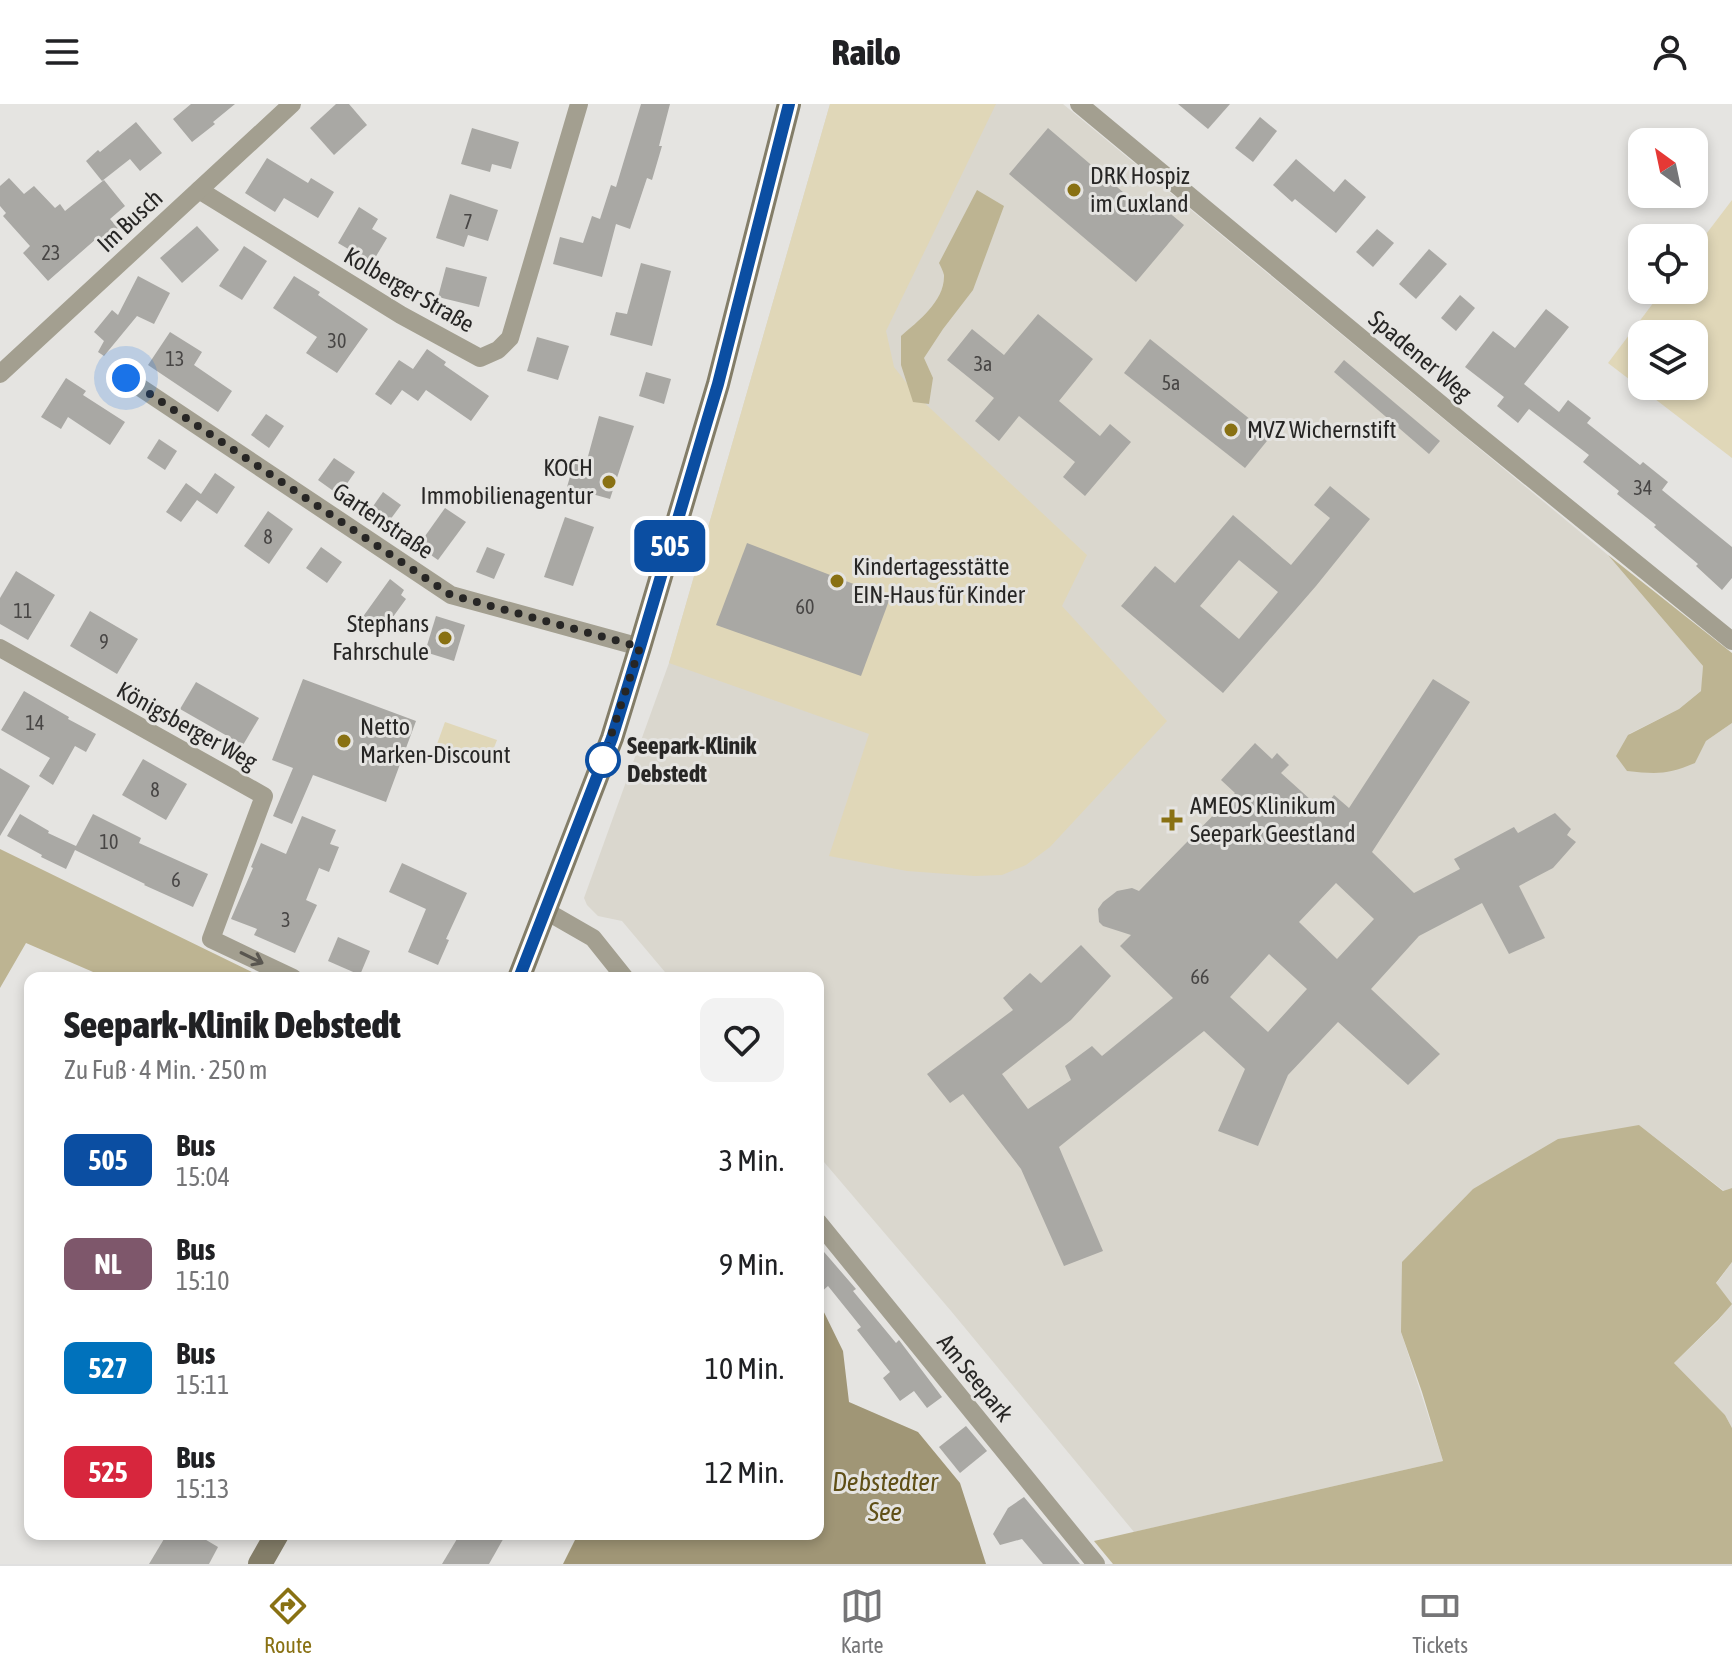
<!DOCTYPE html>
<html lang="de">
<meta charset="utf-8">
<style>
:root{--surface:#fff;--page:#f2f2f2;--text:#202124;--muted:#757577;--line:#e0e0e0;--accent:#897113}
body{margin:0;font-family:"Asap Condensed",sans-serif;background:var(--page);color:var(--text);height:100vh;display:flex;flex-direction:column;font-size:30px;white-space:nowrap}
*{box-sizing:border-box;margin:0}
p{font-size:26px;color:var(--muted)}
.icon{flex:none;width:44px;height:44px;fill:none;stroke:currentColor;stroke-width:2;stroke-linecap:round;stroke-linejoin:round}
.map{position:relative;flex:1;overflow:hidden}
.sheet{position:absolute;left:24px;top:868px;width:800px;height:568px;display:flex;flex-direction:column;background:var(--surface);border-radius:16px;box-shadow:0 4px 12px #0003}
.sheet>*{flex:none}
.badge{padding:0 16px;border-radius:12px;font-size:28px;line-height:52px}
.needle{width:52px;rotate:327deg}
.buttons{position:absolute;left:1628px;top:24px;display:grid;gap:16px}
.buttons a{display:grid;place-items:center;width:80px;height:80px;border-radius:16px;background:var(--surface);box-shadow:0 4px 12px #0003;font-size:40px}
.you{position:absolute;width:40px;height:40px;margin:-20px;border:6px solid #fff;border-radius:50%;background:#1a73e8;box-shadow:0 0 0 12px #1a73e833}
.map>.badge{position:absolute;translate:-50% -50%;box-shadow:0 0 0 4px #fff}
.round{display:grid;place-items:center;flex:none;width:84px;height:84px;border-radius:16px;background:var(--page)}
.head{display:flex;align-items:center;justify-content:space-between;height:136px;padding:0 40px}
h1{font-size:38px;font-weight:800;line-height:60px}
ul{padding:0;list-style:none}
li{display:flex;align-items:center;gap:24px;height:104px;padding:0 40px}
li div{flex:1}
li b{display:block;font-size:30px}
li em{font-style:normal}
li .badge{min-width:88px;font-weight:700;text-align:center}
header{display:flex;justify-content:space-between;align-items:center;height:104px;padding:0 40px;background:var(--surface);font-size:36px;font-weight:800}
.dock{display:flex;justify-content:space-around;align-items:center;height:112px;border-top:2px solid var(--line);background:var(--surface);font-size:22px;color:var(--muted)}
.dock a{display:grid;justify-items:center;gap:4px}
.dock .on{color:var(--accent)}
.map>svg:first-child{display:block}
.built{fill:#dad7ce}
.green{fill:#e0d7b8;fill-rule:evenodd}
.forest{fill:#bdb492}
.water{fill:#a09676}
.building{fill:#a9a8a4;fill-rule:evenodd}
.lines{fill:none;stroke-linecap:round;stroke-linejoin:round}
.street{stroke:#a39f90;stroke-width:18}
.secondary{stroke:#837d68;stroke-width:24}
.oneway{stroke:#595650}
.line-casing{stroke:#fff;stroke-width:18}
.line{stroke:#0b4ea2;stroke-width:12}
.walk{stroke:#272625;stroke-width:8;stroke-dasharray:0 14.4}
.poi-dot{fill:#897113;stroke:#e5e4e1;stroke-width:3}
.stop-dot{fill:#fff;stroke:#0b4ea2;stroke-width:4}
.labels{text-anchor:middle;stroke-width:6;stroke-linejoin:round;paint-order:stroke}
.number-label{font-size:20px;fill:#484645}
.poi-label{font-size:24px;fill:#272625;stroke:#e5e4e1;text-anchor:start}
.street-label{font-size:24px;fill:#272625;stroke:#e5e4e1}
.stop-label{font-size:24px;font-weight:bold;fill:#272625;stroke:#e5e4e1;text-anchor:start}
.water-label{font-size:26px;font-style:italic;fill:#5f4f16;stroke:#e5e4e1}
</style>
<header><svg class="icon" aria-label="menu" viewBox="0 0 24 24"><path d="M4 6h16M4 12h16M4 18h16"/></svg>Railo<svg class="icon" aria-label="person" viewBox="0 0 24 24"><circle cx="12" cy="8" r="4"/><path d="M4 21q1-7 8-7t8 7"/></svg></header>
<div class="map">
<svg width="1732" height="1460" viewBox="0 0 1732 1460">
<rect width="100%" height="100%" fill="#e5e4e1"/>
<g class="built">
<path d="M830,0H1063L1608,451L1703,562L1702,586L1679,605L1629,630L1695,659L1706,637L1732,619V1084L1724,1087L1639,1021L1401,1228L1443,1357L1134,1428L951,1207L818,1051V874H670L622,817L598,812L587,801L584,794L669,559Z"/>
<path d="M1732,1158V1324L1725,1311L1674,1259L1718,1217L1731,1200L1716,1180Z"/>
</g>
<g class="green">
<path d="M830,0H996L886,227L894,263L916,291L1087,451L1062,502L1167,617L1050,743L1026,761L1002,771L975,772L907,767L829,752L869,630L669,559Z"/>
<path d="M1732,96V354L1608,259L1663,186H1694V146ZM1642,230H1694V282H1642Z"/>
<path d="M445,618L497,636L488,659L437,640Z"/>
</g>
<g class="forest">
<path d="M977,86L1004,102L973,186L943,225L924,254L933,274L929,300L913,298L901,261V232C918,217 945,197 944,171C943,167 941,163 939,159Z"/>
<path d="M1608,451L1732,549V619L1706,637L1695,659C1667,671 1656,670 1627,667L1616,652L1628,631L1679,605L1701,587L1703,562Z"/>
<path d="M0,745L264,874H107L26,839L0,884Z"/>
<path d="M1639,1021L1723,1087L1732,1084V1158L1716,1179L1732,1200L1718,1216L1674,1259L1725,1311L1732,1324V1460H1113L1094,1437L1443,1357L1422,1288L1401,1228L1402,1158L1473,1085L1558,1035Z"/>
</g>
<path class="water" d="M818,1196L843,1247L849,1298L918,1328L960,1379L986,1460H563L578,1430H818Z"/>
<g class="building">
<path d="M191,0H235L213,18L215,20L192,38L173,15Z"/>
<path d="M336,0H349L367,21L334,51L310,24Z"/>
<path d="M641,0H670L659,42H662L652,76L647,74L630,125L616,120L602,173L553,160L560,133L583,139L592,112L600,115L611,81L616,83Z"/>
<path d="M1178,0H1230L1208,25Z"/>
<path d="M1260,13L1277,27L1253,58L1235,44Z"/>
<path d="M136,18L162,49L140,67L130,55L102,77L86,57L98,46L100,48Z"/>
<path d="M472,24L519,38L511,65L492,60L490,68L461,60Z"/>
<path d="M1048,24L1151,112L1160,101L1184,121L1136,178L1009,70Z"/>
<path d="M267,54L308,79L311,74L334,88L318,114L284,94L275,108L245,89Z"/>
<path d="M1296,55L1334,88L1345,75L1366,93L1336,129L1295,95L1292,98L1273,81Z"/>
<path d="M9,74L24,90L34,82L55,104L60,100L65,107L104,76L125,102L110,115L118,124L99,139L96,135L48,177L23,149L30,142L3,112L6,109L0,102V82Z"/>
<path d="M450,90L498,106L488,137L468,131L464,143L436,134Z"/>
<path d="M359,103L378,115L372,125L387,134L372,159L338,139Z"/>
<path d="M197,122L219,146L182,179L160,154Z"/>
<path d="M1377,125L1394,139L1373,163L1356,148Z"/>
<path d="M244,142L267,157L242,196L219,182Z"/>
<path d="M1429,145L1447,160L1416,195L1399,180Z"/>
<path d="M641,159L671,167L652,242L610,231L616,208L627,210Z"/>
<path d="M446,163L487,173L479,203L438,193Z"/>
<path d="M138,172L170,189L154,220L137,212L104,252L98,248L104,237L94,228L112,206L118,211Z"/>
<path d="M294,172L320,188L318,191L368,225L337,269L306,249L317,233L273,204Z"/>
<path d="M1460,191L1475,204L1456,227L1441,214Z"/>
<path d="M1546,205L1569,223L1524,280L1559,308L1568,296L1591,314L1587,319L1640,361L1643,358L1668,378L1662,386L1732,443V474L1722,486L1696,462L1698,460L1654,423L1656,421L1617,390L1619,387L1583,358L1589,351L1529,305L1518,319L1497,302L1504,293L1465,263L1493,227L1515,244Z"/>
<path d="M1038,210L1093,255L1059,297L1100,332L1110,320L1131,338L1085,392L1063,373L1075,358L1019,312L999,337L975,317L994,294L947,256L972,225L1004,251Z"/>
<path d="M170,228L202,248L194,261L232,287L218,308L148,261Z"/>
<path d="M537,233L569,242L558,276L527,267Z"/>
<path d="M1150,235L1271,332L1245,364L1124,269Z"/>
<path d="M427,245L446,258L444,261L489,292L471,317L426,286L418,297L402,286L391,301L375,290L399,256L413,265Z"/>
<path d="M1344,256L1440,337L1429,350L1334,268Z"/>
<path d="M646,268L671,275L664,300L639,292Z"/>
<path d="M66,274L86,287L83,291L125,318L110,341L68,313L61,325L41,313Z"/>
<path d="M266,310L284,322L269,344L251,331Z"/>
<path d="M599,312L634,322L610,395L567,383L576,352L587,356Z"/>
<path d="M159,335L177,347L165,366L147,354Z"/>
<path d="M334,354L355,368L339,391L318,376Z"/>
<path d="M215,369L235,383L217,410L197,396L181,418L166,408L186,379L201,390Z"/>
<path d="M1330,382L1370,415L1316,482L1223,589L1121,502L1155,462L1175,479L1233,411L1291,461L1330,414L1314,401ZM1239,456L1278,488L1239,535L1200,502Z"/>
<path d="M383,388L401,401L387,420L369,408Z"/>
<path d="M445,404L466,418L438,456L418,442Z"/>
<path d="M268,407L293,425L269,460L244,442Z"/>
<path d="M565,413L594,423L573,482L544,473Z"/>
<path d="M747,439L890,494L861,572L716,521Z"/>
<path d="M321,443L342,458L327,479L306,464Z"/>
<path d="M487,443L505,450L494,475L476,468Z"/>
<path d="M16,467L55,491L28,536L0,520V494Z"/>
<path d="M390,475L404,486L401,491L406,495L382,528L362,514Z"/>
<path d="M90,507L138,535L117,570L70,542Z"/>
<path d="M436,512L465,521L454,557L425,548Z"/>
<path d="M303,575L416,617L386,698L313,671L292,720L273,712L293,664L272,656Z"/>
<path d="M1433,575L1470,598L1372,748L1414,789L1460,765L1454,755L1514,723L1518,729L1555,709L1571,725L1567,731L1576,738L1553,764L1519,782L1545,834L1509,850L1482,799L1419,832L1371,885L1440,950L1408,981L1338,918L1288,971L1258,1042L1218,1027L1245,965L1204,927L1059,1043L1103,1147L1064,1162L1021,1065L963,990L950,999L927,970L1013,906L1003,894L1030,869L1041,879L1081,841L1111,872L1071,916L1002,970L1028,1005L1071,976L1065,962L1092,942L1102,952L1173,894L1120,842L1131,831L1103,822L1099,818L1098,805L1103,798L1117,787L1132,784L1139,787L1235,689L1221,676L1255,639L1272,655L1277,649L1289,661L1281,669L1322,706L1334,691L1349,704ZM1336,779L1374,815L1337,855L1299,818ZM1269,850L1307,885L1268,928L1230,893Z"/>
<path d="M196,578L259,614L243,641L180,605Z"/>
<path d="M24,587L69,613L68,615L96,630L86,648L75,642L53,681L39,672L50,654L1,626Z"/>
<path d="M143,655L187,680L166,716L122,691Z"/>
<path d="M0,664L30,682L0,732Z"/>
<path d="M20,710L49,727L48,729L76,742L93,710L141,734L139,739L208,770L193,803L144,781L145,780L75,746L66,765L41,753L42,751L7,732Z"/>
<path d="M302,712L336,726L330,740L339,743L329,768L319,764L306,796L317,801L295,849L254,831L257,825L231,815L253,764L251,763L261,739L286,750Z"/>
<path d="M402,759L467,789L446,835L449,836L438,861L408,848L426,805L389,788Z"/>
<path d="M338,833L370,847L360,871L328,857Z"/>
<path d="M818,1141L856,1185L853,1187L896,1239L899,1236L942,1293L927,1304L914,1287L900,1297L883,1274L890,1268L857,1226L861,1223L828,1182L818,1191Z"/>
<path d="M966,1322L987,1347L960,1369L939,1343Z"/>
<path d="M1024,1393L1080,1460H1043L1022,1435L1000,1441L993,1430L1008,1404Z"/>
<path d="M167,1430H196L218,1443L209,1460H149Z"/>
<path d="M460,1430H506L489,1460H442Z"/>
</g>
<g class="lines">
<g class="street">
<path d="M1079,0L1467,322L1732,537"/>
<path d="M199,86L401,211L480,254L498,246L510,234L579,0"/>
<path d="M0,270L292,0"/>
<path d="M126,274L451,491L640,543"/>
<path d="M0,544L264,692L211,835L293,874"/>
<path d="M546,807L593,834L625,874"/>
<path d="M818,1118L1096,1460"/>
</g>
<g class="secondary">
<path d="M519,874L612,634L640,543L718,280L789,0"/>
<path d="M260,1460L277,1430"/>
</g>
</g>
<defs><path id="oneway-shaft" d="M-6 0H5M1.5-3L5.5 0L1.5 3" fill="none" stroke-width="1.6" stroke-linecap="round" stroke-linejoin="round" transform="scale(2)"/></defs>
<use class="oneway" href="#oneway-shaft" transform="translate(252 854) rotate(26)"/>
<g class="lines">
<defs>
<path id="line" d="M519,874L612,634L640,543L718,280L789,0"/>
</defs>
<use href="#line" class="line-casing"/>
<use href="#line" class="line"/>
<path class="walk" d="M126,274L451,491L640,543L603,656"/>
</g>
<g class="poi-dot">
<circle cx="1074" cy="86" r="8"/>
<circle cx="1231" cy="326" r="8"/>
<circle cx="609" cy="378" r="8"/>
<circle cx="837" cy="477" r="8"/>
<circle cx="445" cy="534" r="8"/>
<circle cx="344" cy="637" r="8"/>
<path d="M1168 704h8v8h8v8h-8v8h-8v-8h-8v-8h8z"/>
</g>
<circle class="stop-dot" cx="603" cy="656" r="16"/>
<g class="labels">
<g class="number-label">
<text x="468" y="125">7</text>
<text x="51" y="156">23</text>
<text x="337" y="244">30</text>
<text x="175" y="262">13</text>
<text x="983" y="267">3a</text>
<text x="1171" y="286">5a</text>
<text x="1643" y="391">34</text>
<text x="268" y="440">8</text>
<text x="805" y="510">60</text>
<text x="23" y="514">11</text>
<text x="104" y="545">9</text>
<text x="35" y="626">14</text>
<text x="155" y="693">8</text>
<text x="109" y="745">10</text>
<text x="176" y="783">6</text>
<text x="286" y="823">3</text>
<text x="1200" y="880">66</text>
</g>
<g class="poi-label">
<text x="1090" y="80">DRK Hospiz<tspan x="1090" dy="28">im Cuxland</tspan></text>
<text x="1247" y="334">MVZ Wichernstift</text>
<text x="593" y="372" text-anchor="end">KOCH<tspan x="593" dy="28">Immobilienagentur</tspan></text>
<text x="853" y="471">Kindertagesstätte<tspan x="853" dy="28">EIN-Haus für Kinder</tspan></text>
<text x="429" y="528" text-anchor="end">Stephans<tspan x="429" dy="28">Fahrschule</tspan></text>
<text x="360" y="631">Netto<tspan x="360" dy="28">Marken-Discount</tspan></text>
<text x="1190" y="710">AMEOS Klinikum<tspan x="1190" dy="28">Seepark Geestland</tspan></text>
</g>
<g class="street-label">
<text transform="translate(130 117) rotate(-43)" y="8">Im Busch</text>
<text transform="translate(409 186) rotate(30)" y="8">Kolberger Straße</text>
<text transform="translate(1420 252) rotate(40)" y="8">Spadener Weg</text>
<text transform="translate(383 417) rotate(34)" y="8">Gartenstraße</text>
<text transform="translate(187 622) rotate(29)" y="8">Königsberger Weg</text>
<text transform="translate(975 1274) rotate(51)" y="8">Am Seepark</text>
</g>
<g class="stop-label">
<text x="627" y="650">Seepark-Klinik<tspan x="627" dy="28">Debstedt</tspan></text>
</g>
<g class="water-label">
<text x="885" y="1387">Debstedter<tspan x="885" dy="30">See</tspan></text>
</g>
</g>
</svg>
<div class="buttons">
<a><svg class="needle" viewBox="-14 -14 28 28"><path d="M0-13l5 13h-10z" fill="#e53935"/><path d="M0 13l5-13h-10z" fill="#757577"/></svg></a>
<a><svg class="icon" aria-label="locate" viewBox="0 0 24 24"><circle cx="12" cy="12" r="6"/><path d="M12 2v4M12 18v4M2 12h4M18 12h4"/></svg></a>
<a><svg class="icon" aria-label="layers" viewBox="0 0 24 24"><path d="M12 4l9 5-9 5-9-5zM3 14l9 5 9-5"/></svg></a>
</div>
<div class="you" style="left:126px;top:274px"></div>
<b class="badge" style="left:670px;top:442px;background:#0b4ea2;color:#fff">505</b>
<section class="sheet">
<div class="head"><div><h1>Seepark-Klinik Debstedt</h1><p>Zu Fuß · 4 Min. · 250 m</p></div><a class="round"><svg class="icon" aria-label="heart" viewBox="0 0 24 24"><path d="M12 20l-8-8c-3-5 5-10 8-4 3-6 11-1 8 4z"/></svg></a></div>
<ul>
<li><span class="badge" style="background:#0b4ea2;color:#fff">505</span><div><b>Bus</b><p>15:04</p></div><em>3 Min.</em></li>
<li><span class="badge" style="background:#7e576b;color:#fff">NL</span><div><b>Bus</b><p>15:10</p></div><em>9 Min.</em></li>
<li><span class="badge" style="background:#0072bc;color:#fff">527</span><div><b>Bus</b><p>15:11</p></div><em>10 Min.</em></li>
<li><span class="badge" style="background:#d7263d;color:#fff">525</span><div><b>Bus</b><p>15:13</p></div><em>12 Min.</em></li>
</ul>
</section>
</div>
<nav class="dock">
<a class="on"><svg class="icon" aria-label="directions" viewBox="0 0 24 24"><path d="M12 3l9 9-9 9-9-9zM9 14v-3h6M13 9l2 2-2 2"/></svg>Route</a>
<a><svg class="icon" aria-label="map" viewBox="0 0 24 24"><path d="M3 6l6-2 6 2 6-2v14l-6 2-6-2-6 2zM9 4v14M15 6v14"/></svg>Karte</a>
<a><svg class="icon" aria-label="tickets" viewBox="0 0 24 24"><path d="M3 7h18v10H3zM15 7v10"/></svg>Tickets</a>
</nav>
